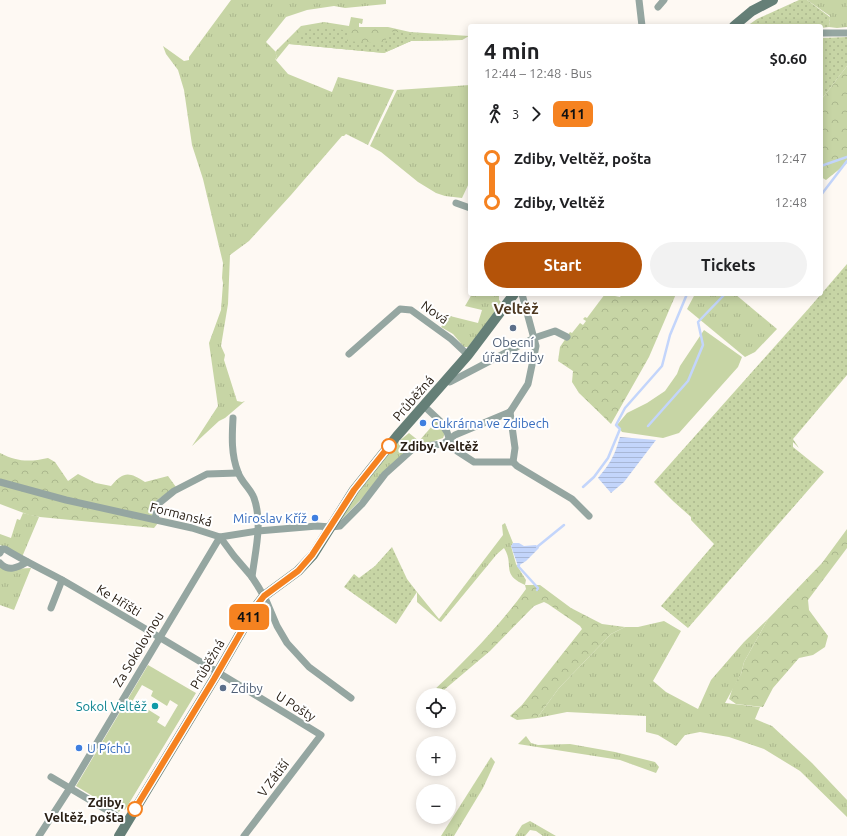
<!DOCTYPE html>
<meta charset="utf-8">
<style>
:root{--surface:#fff;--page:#f2f2f2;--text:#202124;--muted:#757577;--accent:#b45309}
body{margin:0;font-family:Ubuntu,sans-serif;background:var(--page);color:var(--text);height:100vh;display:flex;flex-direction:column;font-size:15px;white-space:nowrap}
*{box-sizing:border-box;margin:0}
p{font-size:13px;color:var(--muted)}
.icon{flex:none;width:22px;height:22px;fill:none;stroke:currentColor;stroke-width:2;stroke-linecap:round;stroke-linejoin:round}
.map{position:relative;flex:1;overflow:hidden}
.side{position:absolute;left:468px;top:24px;width:355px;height:272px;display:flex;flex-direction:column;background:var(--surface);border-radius:4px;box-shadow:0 2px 10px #0003}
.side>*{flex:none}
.badge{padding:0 8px;border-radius:6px;font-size:14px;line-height:26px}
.buttons{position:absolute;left:416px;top:688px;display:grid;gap:8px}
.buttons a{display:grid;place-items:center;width:40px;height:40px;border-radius:50%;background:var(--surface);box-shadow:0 2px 10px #0003;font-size:20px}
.map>.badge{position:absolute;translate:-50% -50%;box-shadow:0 0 0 2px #fff}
.legs{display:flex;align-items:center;gap:6px;height:44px;padding:0 16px;font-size:13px}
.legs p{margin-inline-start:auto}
.head{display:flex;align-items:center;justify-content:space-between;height:68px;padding:0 16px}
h1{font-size:22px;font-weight:700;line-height:30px}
.action{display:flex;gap:8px;margin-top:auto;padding:8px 16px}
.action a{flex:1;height:46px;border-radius:24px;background:var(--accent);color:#fff;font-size:16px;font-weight:700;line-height:46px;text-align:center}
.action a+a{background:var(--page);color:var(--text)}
ul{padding:0 16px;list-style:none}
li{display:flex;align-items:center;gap:14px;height:44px;font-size:15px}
li i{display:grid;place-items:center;width:6px;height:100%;margin:0 5px;background:currentColor}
li i::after{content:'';width:10px;height:10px;margin:-5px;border:3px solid;border-radius:50%;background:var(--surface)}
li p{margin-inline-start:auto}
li:first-child i{background:linear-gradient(#0000 50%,currentColor 0)}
li:last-child i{background:linear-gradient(currentColor 50%,#0000 0)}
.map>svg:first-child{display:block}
.grass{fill:url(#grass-tufts)}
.forest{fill:url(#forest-crowns)}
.park{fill:#c7d5a5;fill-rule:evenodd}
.garden{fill:url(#garden-dots)}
.water{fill:url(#water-rules)}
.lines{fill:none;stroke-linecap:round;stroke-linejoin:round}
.stream{stroke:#c3d5fb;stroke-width:2.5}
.street{stroke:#95a6a1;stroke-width:7}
.secondary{stroke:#657f77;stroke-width:10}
.line-1-casing{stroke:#fff;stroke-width:9}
.line-1{stroke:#f58220;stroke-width:6}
.service-dot{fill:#5c6f8a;stroke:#fff;stroke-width:1.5}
.shop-dot{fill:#3f7fe0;stroke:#fff;stroke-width:1.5}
.stop-1-dot{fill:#fff;stroke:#f58220;stroke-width:2}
.culture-dot{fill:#0f9aa8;stroke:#fff;stroke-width:1.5}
.labels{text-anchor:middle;stroke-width:4;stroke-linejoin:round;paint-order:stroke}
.street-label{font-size:13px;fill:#2a2016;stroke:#fff}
.service-label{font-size:13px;fill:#4e5e75;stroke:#fff}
.shop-label{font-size:13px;fill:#366cbe;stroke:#fff;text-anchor:start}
.stop-label{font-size:13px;font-weight:bold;fill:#2a2016;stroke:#fff;text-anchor:start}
.culture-label{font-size:13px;fill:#0d838f;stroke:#fff;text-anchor:end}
.quarter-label{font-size:15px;font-weight:bold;fill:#4e3922;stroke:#fff}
</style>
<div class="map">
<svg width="847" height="836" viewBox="0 0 847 836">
<defs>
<pattern id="grass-tufts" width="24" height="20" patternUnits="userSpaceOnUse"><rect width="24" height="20" fill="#c7d5a5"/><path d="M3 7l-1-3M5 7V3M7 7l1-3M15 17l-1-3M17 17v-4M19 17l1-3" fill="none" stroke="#abb78d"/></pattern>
<pattern id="forest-crowns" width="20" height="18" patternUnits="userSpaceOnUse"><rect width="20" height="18" fill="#c7d5a5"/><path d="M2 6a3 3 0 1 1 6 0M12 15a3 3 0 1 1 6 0" fill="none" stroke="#abb78d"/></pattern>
<pattern id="garden-dots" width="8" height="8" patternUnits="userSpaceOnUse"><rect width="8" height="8" fill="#c7d5a5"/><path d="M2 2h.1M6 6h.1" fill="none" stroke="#abb78d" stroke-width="1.8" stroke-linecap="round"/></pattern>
<pattern id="water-rules" width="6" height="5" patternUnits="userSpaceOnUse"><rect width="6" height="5" fill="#c3d5fb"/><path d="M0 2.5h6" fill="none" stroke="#a8b7d6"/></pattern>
</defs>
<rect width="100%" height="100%" fill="#fef9f3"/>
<g class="grass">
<path d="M231,0H386V4L345,8L334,6L307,10L286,17L266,42L275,51L277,57L275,59L288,74L332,92L338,77L394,90L368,145L346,134L344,136H342L291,195L249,241L230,255L228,304L221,346L225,355L224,360L237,401L242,402L245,401L225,418L219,421L192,446L218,406L209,343L221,310L223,283L222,278L223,263L203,179L192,145L184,90L178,70L166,54L163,46L184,61L189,60V57Z"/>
<path d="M807,0H847V27L837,28L829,27L830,16Z"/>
<path d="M470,85V181L462,198L445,196L436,193L418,182L381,152L370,146L397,90Z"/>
<path d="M472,294H499V300L502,303L468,347H464L453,334L441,327L450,316L478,323L482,310L465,306Z"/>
<path d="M695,294H735L777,329L755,352L745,357L687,309Z"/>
<path d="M434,418L445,433L443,438L410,449L339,522L355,496L398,442L409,433L419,441L433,425L430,422Z"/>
<path d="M23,513L39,517L22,557L15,552L0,545V534L11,538L17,519L20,520Z"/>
<path d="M505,523L513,543L511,546L516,564L526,580L525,585C500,574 515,565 504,548L497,554L441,622L439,621L417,602V592L439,619L503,535L502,525Z"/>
<path d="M0,562L9,569L31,568L14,610L0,605Z"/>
<path d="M768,619L744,662L741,674L725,703L760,707L755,719L772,726L812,763L847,800V817L800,771L764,749L729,737L700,732L685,735L676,746L658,735L646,732V716L567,712L537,718L559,688L611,634L625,627H638L664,621L681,631L653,681L666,692L698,709L711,680L744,642Z"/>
<path d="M526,736L531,743L538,745L570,744L615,752L655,762L659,767L656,773L620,760L518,744Z"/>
<path d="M491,757L495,762L483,788L454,836H441Z"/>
<path d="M530,821L556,836H543L536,831L530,830L525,836H515L522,825Z"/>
</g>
<g class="forest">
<path d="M351,17L363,19L362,24L359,23V27H388L410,32L469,36L462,40L411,41L384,53L289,44L276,60L275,59L277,57L275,52L301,26L324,22L349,26Z"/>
<path d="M847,66V163L826,180L821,177V100Z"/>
<path d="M605,294L620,297L622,294H676L649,357L611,424L579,393L572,382L573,371L558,361L560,347L570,332L572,333L580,323L583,325L586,321L583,319L585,317L587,318Z"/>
<path d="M0,453C17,462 30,462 48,458L55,462L68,481L78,474L96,483L111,486C124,471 129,472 145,482L168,476L176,487L157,500L152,514L158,523L154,528L40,517L29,515L0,504Z"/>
<path d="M847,529V548L808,600L809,610L828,636L825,647L813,655L799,658L773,688L763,707L736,704L729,699L733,687L741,674L744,662L768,619L822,563Z"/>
<path d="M525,585H540L571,608L602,624L625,627L611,634L559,688L537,718L517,720L510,716L522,705L582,629L580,626L548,604L544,602L534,606L490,651L438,695H429C464,662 498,628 526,589Z"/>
</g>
<g class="park">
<path d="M704,330L742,357L738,367L679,433L663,438L622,432L617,425L627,413L647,403L665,391L677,374L680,366Z"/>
<path d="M148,665L196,693L125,810L122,808L119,812L76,786ZM142,685L153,691L151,696L167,706L170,700L178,705L165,727L157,722L160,717L144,707L141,712L130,705Z"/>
</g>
<g class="garden">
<path d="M799,0H807L830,17L829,27L821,28V26H747L757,19Z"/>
<path d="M325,27L349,31L347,41L385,44L388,31L462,40L411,41L384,53L289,44L306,30Z"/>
<path d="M847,37V66L821,100V38Z"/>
<path d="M847,264V375L793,439L799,448L793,442V447L824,472L688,628L661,606L714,544L691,520V517L673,501L654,482L810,307Z"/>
<path d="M392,547L407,579L417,592L396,624L344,587L354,574L359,578L375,566Z"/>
</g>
<g class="water">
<path d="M620,437L656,440L624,482L611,493L598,478C611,462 614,457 620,437Z"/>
<path d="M513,543H519L524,546L536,545L539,548L526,561L518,566L511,546Z"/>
</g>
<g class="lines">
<g class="stream">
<path d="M821,166L847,157"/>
<path d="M821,195L847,161"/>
<path d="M648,426L688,381L703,345L698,322L725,294"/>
<path d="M583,487L594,477L608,458L620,429L616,425L625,408L662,366L670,335L687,294"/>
<path d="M537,547L564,525"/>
<path d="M519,565L518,566L538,588L537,590"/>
</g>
<g class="street">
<path d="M639,0L642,26"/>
<path d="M658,7L664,0"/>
<path d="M821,33H847"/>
<path d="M456,203L470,208"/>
<path d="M349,354L400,309L411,310L451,339L468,355"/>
<path d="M446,380L450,382L534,338L555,331L567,337"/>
<path d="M424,406L440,421L447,432L451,444L457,451L474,462H513L517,466L572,499L589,516"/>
<path d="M510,412L515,448L513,462"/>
<path d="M233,418C232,436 231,455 238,472C241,482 251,489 254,498C263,523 255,552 252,577"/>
<path d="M0,482L66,500L192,528L220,537L234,556L252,577L259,588L266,600L277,626L287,643L309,667L351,698"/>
<path d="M155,519L158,504L174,491L207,474L238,473"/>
<path d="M0,553L2,549H5C24,561 44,570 64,581C150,631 236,683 321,735L244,836"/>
<path d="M0,563C8,572 17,568 27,562"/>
<path d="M51,608L62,580"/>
<path d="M51,777L127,822"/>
<path d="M39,836L70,788L220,537L258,531L317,526L331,527L340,526L362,504L385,474L415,447L443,444L455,435L510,412L528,384L536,346L522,294"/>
</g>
<g class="secondary">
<path d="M734,26L752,11L773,0"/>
<path d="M119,836L214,679L255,608L264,596L298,571L313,555L354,490L397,436L468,355L514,294"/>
</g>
</g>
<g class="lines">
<defs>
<path id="line-1" d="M135,809L214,679L255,608L264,596L298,571L312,555L354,490L389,446"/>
</defs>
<use href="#line-1" class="line-1-casing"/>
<use href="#line-1" class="line-1"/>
</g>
<g class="service-dot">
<circle cx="513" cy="328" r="4"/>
<circle cx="223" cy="688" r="4"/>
</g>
<g class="shop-dot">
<circle cx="423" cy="423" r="4"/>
<circle cx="315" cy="518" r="4"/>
<circle cx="79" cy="748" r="4"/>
</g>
<g class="stop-1-dot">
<circle cx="389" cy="446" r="7"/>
<circle cx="135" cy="809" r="7"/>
</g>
<circle class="culture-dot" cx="155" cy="706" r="4"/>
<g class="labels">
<g class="street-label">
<text transform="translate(435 312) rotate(35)" y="5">Nová</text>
<text transform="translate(413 398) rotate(-49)" y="5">Průběžná</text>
<text transform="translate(181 514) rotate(14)" y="5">Formanská</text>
<text transform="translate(119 600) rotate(31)" y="5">Ke Hřišti</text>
<text transform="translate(138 649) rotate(-59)" y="5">Za Sokolovnou</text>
<text transform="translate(207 664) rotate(-60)" y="5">Průběžná</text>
<text transform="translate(296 706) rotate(32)" y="5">U Pošty</text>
<text transform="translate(273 778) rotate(-53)" y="5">V Zátiší</text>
</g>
<g class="service-label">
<text x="513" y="347">Obecní<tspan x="513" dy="15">úřad Zdiby</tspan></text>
<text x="231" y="693" text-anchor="start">Zdiby</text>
</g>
<g class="shop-label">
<text x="431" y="428">Cukrárna ve Zdibech</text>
<text x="307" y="523" text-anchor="end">Miroslav Kříž</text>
<text x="87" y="753">U Píchů</text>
</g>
<g class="stop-label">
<text x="400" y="451">Zdiby, Veltěž</text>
<text x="124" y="807" text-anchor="end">Zdiby,<tspan x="124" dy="15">Veltěž, pošta</tspan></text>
</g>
<g class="culture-label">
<text x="147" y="711">Sokol Veltěž</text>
</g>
<g class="quarter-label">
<text x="516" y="314">Veltěž</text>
</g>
</g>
</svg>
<div class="buttons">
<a><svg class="icon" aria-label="locate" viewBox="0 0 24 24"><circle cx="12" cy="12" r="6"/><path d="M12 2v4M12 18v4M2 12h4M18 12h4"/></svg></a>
<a>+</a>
<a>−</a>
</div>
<b class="badge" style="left:249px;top:617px;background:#f58220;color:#111">411</b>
<section class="side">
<div class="head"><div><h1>4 min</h1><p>12:44 – 12:48 · Bus</p></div><b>$0.60</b></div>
<div class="legs"><svg class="icon" aria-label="walk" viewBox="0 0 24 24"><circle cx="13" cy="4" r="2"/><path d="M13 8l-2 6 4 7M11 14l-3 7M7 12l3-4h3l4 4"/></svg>3<svg class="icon" aria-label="forward" viewBox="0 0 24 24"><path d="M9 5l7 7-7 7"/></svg><b class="badge" style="background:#f58220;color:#111">411</b></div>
<ul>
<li><i style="color:#f58220"></i><b>Zdiby, Veltěž, pošta</b><p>12:47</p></li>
<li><i style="color:#f58220"></i><b>Zdiby, Veltěž</b><p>12:48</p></li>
</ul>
<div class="action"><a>Start</a><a>Tickets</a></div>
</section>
</div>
